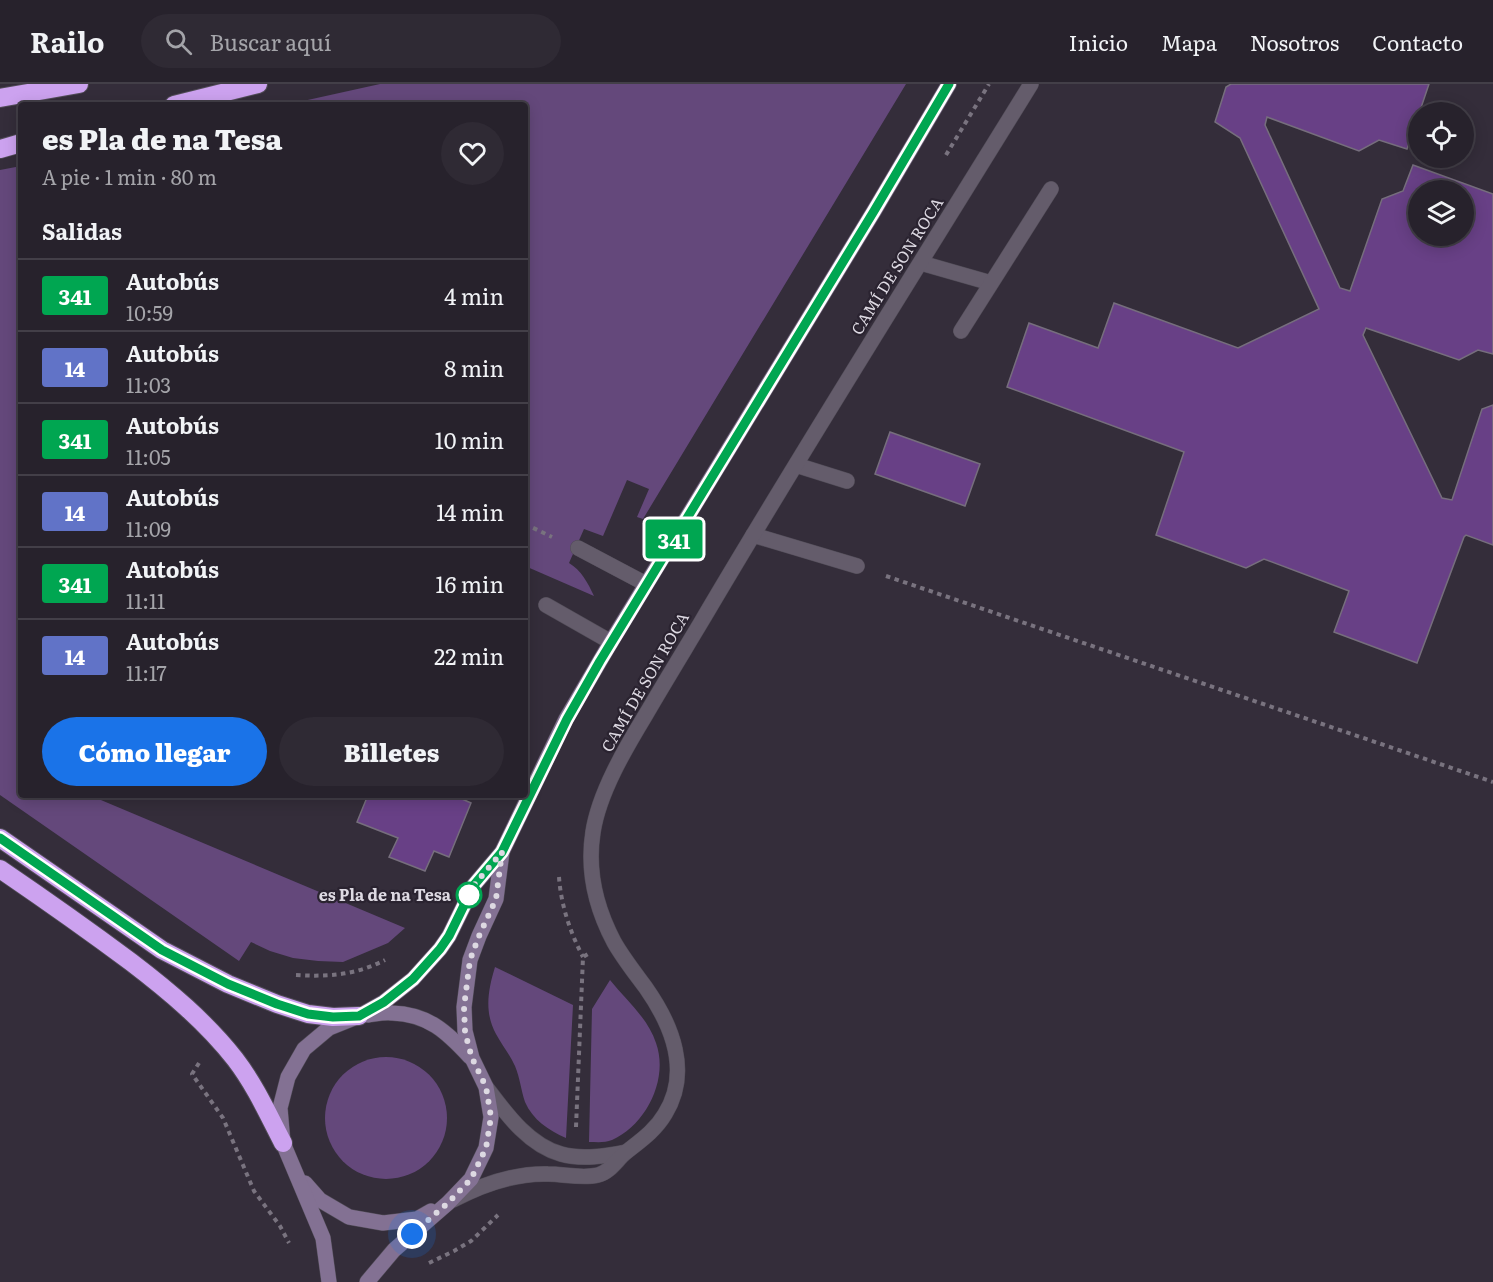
<!DOCTYPE html>
<html lang="es">
<meta charset="utf-8">
<style>
:root{--surface:#27222c;--page:#2f2a34;--text:#f1f3f6;--muted:#a4a4a9;--line:#433f48;--accent:#1a73e8}
body{margin:0;font-family:Literata,serif;background:var(--page);color:var(--text);height:100vh;display:flex;flex-direction:column;font-size:22px;white-space:nowrap}
*{box-sizing:border-box;margin:0}
p{font-size:20px;color:var(--muted)}
.icon{flex:none;width:33px;height:33px;fill:none;stroke:currentColor;stroke-width:2;stroke-linecap:round;stroke-linejoin:round}
.map{position:relative;flex:1;overflow:hidden}
.panel{position:absolute;left:18px;top:18px;width:510px;height:696px;display:flex;flex-direction:column;background:var(--surface);border-radius:6px;box-shadow:0 3px 15px #0003,0 0 0 2px var(--line)}
.panel>*{flex:none}
.badge{padding:0 12px;border-radius:4px;font-size:21px;line-height:39px}
.controls{position:absolute;left:1408px;top:18px;display:grid;gap:12px}
.controls a{display:grid;place-items:center;width:66px;height:66px;border-radius:50%;background:var(--surface);box-shadow:0 3px 15px #0003,0 0 0 2px var(--line);font-size:30px}
.you{position:absolute;width:30px;height:30px;margin:-15px;border:4px solid #fff;border-radius:50%;background:#1a73e8;box-shadow:0 0 0 9px #1a73e833}
.map>.badge{position:absolute;translate:-50% -50%;box-shadow:0 0 0 3px #fff}
h2{padding:0 24px;font-size:22px;line-height:54px}
.round{display:grid;place-items:center;flex:none;width:63px;height:63px;border-radius:32px;background:var(--page)}
.head{display:flex;align-items:center;justify-content:space-between;height:102px;padding:0 24px}
h1{font-size:28px;font-weight:800;line-height:45px}
.action{display:flex;gap:12px;margin-top:auto;padding:12px 24px}
.action a{flex:1;height:69px;border-radius:36px;background:var(--accent);color:#fff;font-size:24px;font-weight:800;line-height:69px;text-align:center}
.action a+a{background:var(--page);color:var(--text)}
ul{padding:0;list-style:none}
li{display:flex;align-items:center;gap:18px;height:72px;padding:0 24px;border-top:2px solid var(--line)}
li div{flex:1}
li b{display:block;font-size:22px}
li em{font-style:normal}
li .badge{min-width:66px;font-weight:700;text-align:center}
header{display:flex;align-items:center;gap:36px;box-sizing:border-box;height:84px;padding:0 30px;background:var(--surface);border-bottom:2px solid var(--line)}
header strong{font-size:28px}
nav{display:flex;gap:33px;margin-inline-start:auto;font-size:21px}
.search{width:420px;height:54px;background:var(--page);display:flex;align-items:center;gap:15px;box-sizing:border-box;padding:0 21px;border-radius:33px;color:var(--muted);font-size:22px}
.map>svg:first-child{display:block}
.green{fill:#64487b}
.building{fill:#684086;stroke:#766e7d;stroke-width:1.5;fill-rule:evenodd}
.lines{fill:none;stroke-linecap:round;stroke-linejoin:round}
.lane-casing{stroke:#514c57;stroke-width:16}
.street-casing{stroke:#514c57;stroke-width:16}
.secondary-casing{stroke:#514c57;stroke-width:16}
.highway-casing{stroke:#514c57;stroke-width:20}
.path{stroke:#79737f;stroke-width:4;stroke-dasharray:4.5 4.5;stroke-linecap:butt}
.lane{stroke:#645c6b;stroke-width:15}
.street{stroke:#645c6b;stroke-width:15}
.secondary{stroke:#837193;stroke-width:15}
.highway{stroke:#cca2ef;stroke-width:18}
.line-casing{stroke:#fff;stroke-width:14}
.line{stroke:#00a651;stroke-width:9}
.walk{stroke:#ddd9e2;stroke-width:6;stroke-dasharray:0 10.8}
.stop-dot{fill:#fff;stroke:#00a651;stroke-width:3}
.labels{text-anchor:middle;stroke-width:4.5;stroke-linejoin:round;paint-order:stroke}
.street-label{font-size:16px;fill:#ddd9e2;stroke:#2a2330}
.stop-label{font-size:16px;font-weight:bold;fill:#ddd9e2;stroke:#2a2330;text-anchor:end}
</style>
<header>
<strong>Railo</strong>
<div class="search"><svg class="icon" aria-label="search" viewBox="0 0 24 24"><circle cx="10" cy="10" r="6"/><path d="M15 15l6 6"/></svg>Buscar aquí</div>
<nav><a>Inicio</a><a>Mapa</a><a>Nosotros</a><a>Contacto</a></nav>
</header>
<div class="map">
<svg width="1493" height="1198" viewBox="0 0 1493 1198">
<rect width="100%" height="100%" fill="#342d3a"/>
<g class="green">
<path d="M380,0H906L643,435L637,433L649,405L627,396L603,452L584,445L569,479C581,486 588,499 594,512L525,482V21H285Z"/>
<path d="M21,82V711H89L405,844L388,859L343,878L318,877L293,874L270,867L251,858L239,877L0,711V86Z"/>
<path d="M495,883L573,921L566,1054C548,1046 533,1036 525,1018C521,1006 520,994 515,982C510,971 502,961 496,950C484,928 488,906 495,883Z"/>
<path d="M610,896C626,916 648,934 656,959C669,995 646,1041 612,1056C605,1059 597,1058 589,1058L592,925Z"/>
<circle cx="386" cy="1034" r="61"/>
</g>
<g class="building">
<path d="M1231,0H1429L1407,65L1379,56L1359,67L1267,33L1265,41L1340,204L1350,207L1382,115L1403,107L1413,81L1493,110V270L1478,266L1459,276L1366,244L1363,251L1442,414L1452,416L1482,325L1493,321V461L1466,451L1464,453L1417,579L1334,548L1349,507L1264,475L1246,484L1156,451L1184,368L1007,303L1029,239L1098,264L1114,219L1238,264L1319,225L1240,54L1215,38L1226,3ZM1419,106H1464V152H1419Z"/>
<path d="M890,348L980,380L965,422L875,390Z"/>
<path d="M368,711H453L471,719L449,773L434,767L425,787L389,773L398,754L357,738Z"/>
</g>
<g class="lines">
<defs>
<g id="lane">
<path d="M921,179L991,199"/>
<path d="M961,247L1051,105"/>
<path d="M796,381L847,397"/>
<path d="M753,451L857,482"/>
<path d="M578,464L646,500"/>
<path d="M546,521L611,558"/>
</g>
<g id="street">
<path d="M486,1003C505,1028 528,1061 561,1070C582,1076 606,1072 626,1068"/>
<path d="M453,1116C483,1100 514,1089 548,1090C564,1090 582,1095 598,1091C610,1088 616,1077 625,1069C640,1057 655,1047 665,1030C691,988 672,941 646,904C635,889 623,874 614,858C596,824 587,786 593,748C599,709 625,665 645,632C663,601 682,570 700,540C807,358 920,180 1031,0"/>
</g>
<g id="secondary">
<path d="M368,931C376,930 384,928 392,929C428,930 447,948 470,973"/>
<path d="M305,1099L320,1116L349,1133L383,1139L417,1135L431,1127"/>
<path d="M329,1198L323,1154L283,1059L280,1024L288,993L304,965L329,944L359,932L384,918L413,895L440,865L449,852L474,801L502,768L566,635L611,558L874,127L949,0"/>
<path d="M367,1198L394,1166L448,1119L471,1095L486,1064L491,1033L486,1003L472,974L465,947L464,923L470,876L479,852L496,815L502,768"/>
</g>
<g id="highway">
<path d="M0,14L79,0"/>
<path d="M174,21L258,0"/>
<path d="M0,65L21,59"/>
<path d="M0,754L162,866L228,900L277,920L308,930L333,933L359,932"/>
<path d="M0,785C44,815 88,846 131,878C169,907 206,938 235,975C255,1001 268,1030 283,1059"/>
</g>
</defs>
<use href="#lane" class="lane-casing"/>
<use href="#street" class="street-casing"/>
<use href="#secondary" class="secondary-casing"/>
<use href="#highway" class="highway-casing"/>
<g class="path">
<path d="M946,71L989,0"/>
<path d="M525,440L552,453"/>
<path d="M886,492L1493,698"/>
<path d="M559,793C561,821 570,848 583,873"/>
<path d="M296,891C328,893 356,891 385,876"/>
<path d="M199,979L192,990L223,1034L254,1107L280,1142L289,1159"/>
<path d="M576,1043L583,873L588,870"/>
<path d="M429,1179L454,1167L471,1157L498,1131"/>
</g>
<use href="#lane" class="lane"/>
<use href="#street" class="street"/>
<use href="#secondary" class="secondary"/>
<use href="#highway" class="highway"/>
</g>
<g class="lines">
<defs>
<path id="line" d="M0,754L162,866L228,900L277,920L308,930L333,933L359,932L384,918L413,895L440,865L449,852L474,801L502,768L567,635L600,577L874,127L949,0"/>
</defs>
<use href="#line" class="line-casing"/>
<use href="#line" class="line"/>
<path class="walk" d="M412,1150L448,1119L471,1095L486,1064L491,1033L486,1003L472,974L468,960L465,947L464,923L470,876L479,852L496,815L502,768L474,801L465,820L469,811"/>
</g>
<circle class="stop-dot" cx="469" cy="811" r="12"/>
<g class="labels">
<g class="street-label">
<text transform="translate(897 182) rotate(-58)" y="6">CAMÍ DE SON ROCA</text>
<text transform="translate(645 598) rotate(-60)" y="6">CAMÍ DE SON ROCA</text>
</g>
<g class="stop-label">
<text x="451" y="817">es Pla de na Tesa</text>
</g>
</g>
</svg>
<div class="controls">
<a><svg class="icon" aria-label="locate" viewBox="0 0 24 24"><circle cx="12" cy="12" r="6"/><path d="M12 2v4M12 18v4M2 12h4M18 12h4"/></svg></a>
<a><svg class="icon" aria-label="layers" viewBox="0 0 24 24"><path d="M12 4l9 5-9 5-9-5zM3 14l9 5 9-5"/></svg></a>
</div>
<div class="you" style="left:412px;top:1150px"></div>
<b class="badge" style="left:674px;top:455px;background:#00a651;color:#fff">341</b>
<section class="panel">
<div class="head"><div><h1>es Pla de na Tesa</h1><p>A pie · 1 min · 80 m</p></div><a class="round"><svg class="icon" aria-label="heart" viewBox="0 0 24 24"><path d="M12 20l-8-8c-3-5 5-10 8-4 3-6 11-1 8 4z"/></svg></a></div>
<h2>Salidas</h2>
<ul>
<li><span class="badge" style="background:#00a651;color:#fff">341</span><div><b>Autobús</b><p>10:59</p></div><em>4 min</em></li>
<li><span class="badge" style="background:#6173c7;color:#fff">14</span><div><b>Autobús</b><p>11:03</p></div><em>8 min</em></li>
<li><span class="badge" style="background:#00a651;color:#fff">341</span><div><b>Autobús</b><p>11:05</p></div><em>10 min</em></li>
<li><span class="badge" style="background:#6173c7;color:#fff">14</span><div><b>Autobús</b><p>11:09</p></div><em>14 min</em></li>
<li><span class="badge" style="background:#00a651;color:#fff">341</span><div><b>Autobús</b><p>11:11</p></div><em>16 min</em></li>
<li><span class="badge" style="background:#6173c7;color:#fff">14</span><div><b>Autobús</b><p>11:17</p></div><em>22 min</em></li>
</ul>
<div class="action"><a>Cómo llegar</a><a>Billetes</a></div>
</section>
</div>
